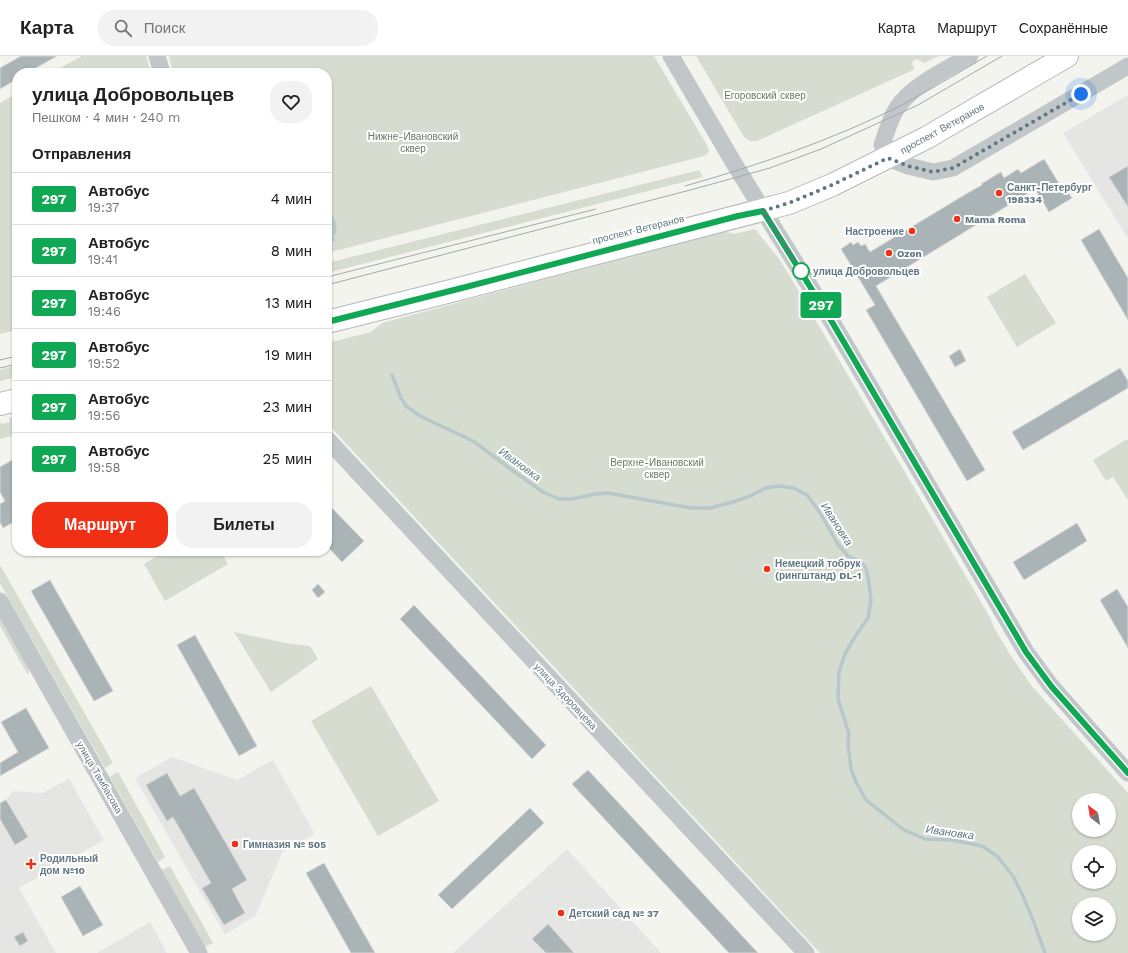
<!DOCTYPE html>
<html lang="ru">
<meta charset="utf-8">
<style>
:root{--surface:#fff;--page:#f2f2f2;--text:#202124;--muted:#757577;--line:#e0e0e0;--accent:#f02f14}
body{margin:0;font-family:"Work Sans",sans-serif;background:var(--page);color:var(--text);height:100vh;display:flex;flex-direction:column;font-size:15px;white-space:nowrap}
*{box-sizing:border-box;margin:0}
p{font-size:13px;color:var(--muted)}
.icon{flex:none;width:22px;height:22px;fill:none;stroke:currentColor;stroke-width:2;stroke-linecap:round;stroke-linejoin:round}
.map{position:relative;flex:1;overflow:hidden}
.sheet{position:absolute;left:12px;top:12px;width:320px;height:488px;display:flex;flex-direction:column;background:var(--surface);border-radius:16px;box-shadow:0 1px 3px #0004}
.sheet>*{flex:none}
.badge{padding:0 8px;border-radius:3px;font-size:14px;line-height:26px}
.needle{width:26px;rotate:329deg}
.buttons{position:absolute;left:1072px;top:737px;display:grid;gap:8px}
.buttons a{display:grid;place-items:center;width:44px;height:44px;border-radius:50%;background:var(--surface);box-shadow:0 1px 3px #0004;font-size:20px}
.you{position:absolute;width:20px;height:20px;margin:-10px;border:3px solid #fff;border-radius:50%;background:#1a73e8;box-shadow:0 0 0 6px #1a73e833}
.map>.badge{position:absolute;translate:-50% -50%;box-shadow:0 0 0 2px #fff}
h2{padding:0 20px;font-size:15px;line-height:36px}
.round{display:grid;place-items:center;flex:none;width:42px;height:42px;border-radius:16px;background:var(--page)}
.summary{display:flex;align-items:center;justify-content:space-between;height:68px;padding:0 20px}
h1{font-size:19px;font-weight:800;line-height:30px}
.cta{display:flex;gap:8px;margin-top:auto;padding:8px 20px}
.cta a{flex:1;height:46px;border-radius:16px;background:var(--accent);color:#fff;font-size:16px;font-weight:800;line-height:46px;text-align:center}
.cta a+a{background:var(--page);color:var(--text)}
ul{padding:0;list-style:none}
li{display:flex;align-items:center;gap:12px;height:52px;padding:0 20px;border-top:1px solid var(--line)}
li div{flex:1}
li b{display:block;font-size:15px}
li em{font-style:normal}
li .badge{min-width:44px;font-weight:700;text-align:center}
header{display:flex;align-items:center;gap:24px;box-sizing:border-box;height:56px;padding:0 20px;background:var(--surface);border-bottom:1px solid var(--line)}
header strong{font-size:19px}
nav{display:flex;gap:22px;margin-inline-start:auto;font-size:14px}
.search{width:280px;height:36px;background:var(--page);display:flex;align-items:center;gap:10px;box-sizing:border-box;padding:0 14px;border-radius:16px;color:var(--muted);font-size:15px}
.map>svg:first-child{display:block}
.built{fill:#e5e5e3}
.green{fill:#d6dcd0;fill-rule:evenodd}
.water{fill:#b8c8ca}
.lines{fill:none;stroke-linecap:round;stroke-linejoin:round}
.stream{stroke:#b8c8ca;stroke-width:3.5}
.building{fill:#aab4b7;stroke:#d5d5d3}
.major-casing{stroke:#b4b9bc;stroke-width:24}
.minor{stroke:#c1c6c8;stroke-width:17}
.major{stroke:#fff;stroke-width:22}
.tram{stroke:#a1a9ad;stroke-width:1}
.line-casing{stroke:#fff;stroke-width:9}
.line{stroke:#10a855;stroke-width:6}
.walk{stroke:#617883;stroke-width:4;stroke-dasharray:0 7.2}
.poi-dot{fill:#f02f14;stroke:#fff;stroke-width:1.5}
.stop-dot{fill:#fff;stroke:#10a855;stroke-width:2}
.labels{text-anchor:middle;stroke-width:4;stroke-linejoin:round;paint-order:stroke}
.park-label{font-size:10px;fill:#687a60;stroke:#fff}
.street-label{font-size:10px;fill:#617883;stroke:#fff}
.poi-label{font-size:10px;font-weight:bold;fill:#617883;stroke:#fff;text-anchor:start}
.stop-label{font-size:10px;font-weight:bold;fill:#617883;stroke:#fff;text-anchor:start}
.water-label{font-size:11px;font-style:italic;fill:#5c7b81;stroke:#fff}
</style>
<header>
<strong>Карта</strong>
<div class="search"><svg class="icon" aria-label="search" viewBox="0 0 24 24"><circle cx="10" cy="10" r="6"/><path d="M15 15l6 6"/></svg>Поиск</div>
<nav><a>Карта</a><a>Маршрут</a><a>Сохранённые</a></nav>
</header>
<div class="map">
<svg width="1128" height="897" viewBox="0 0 1128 897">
<rect width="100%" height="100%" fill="#f4f4ef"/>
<g class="built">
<path d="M1128,39V183L1063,77Z"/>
<path d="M172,701L237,724L273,704L315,778L282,797L256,859L225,879L135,722Z"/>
<path d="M69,723L104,784L19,832L56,897H0V747L6,744L13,735L42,737Z"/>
<path d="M567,793L661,897H453Z"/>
<path d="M150,866L167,897H97Z"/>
</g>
<g class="green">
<path d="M82,0H146L151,17H51Z"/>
<path d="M169,0H654L707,89L709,94L708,97L704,100L327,197V17H173Z"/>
<path d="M696,0H939L924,7L917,3L912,6L914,13L911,15L757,85C751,86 749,85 744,81Z"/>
<path d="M17,37V274L0,278V47Z"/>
<path d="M699,114L703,121L327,217V207Z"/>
<path d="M755,173L780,204L791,222L991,563L993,570L1009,597L1031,629L1128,737V897H820L327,367V287L371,276L382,267L724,175L734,178ZM1079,744H1109V774H1079ZM1079,796H1109V826H1079ZM1079,848H1109V878H1079Z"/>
<path d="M1025,218L1056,267L1017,291L987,241Z"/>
<path d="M17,309V321L0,325V314Z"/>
<path d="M17,360V379L0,383V364L1,368L10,366L9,362Z"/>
<path d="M1127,383L1128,385V444L1113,421L1106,425L1093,404Z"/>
<path d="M166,495H221L228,508L165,545L144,508Z"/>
<path d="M0,509L113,707L105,712L0,527Z"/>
<path d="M0,562L29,613L28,619L0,570Z"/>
<path d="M234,576L286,587L310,590L318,603L271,636Z"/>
<path d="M371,630L439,745L378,780L311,665Z"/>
<path d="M118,716L165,801L158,806L110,721Z"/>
<path d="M170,810L213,887L205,891L162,814Z"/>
</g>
<path class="water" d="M327,150C333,159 338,167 336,178L329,179L327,172Z"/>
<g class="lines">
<g class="stream">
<path d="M331,175L333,184"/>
<path d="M392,319L401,342L406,350L420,360L473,385L516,417L543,436L559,443H572L595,438L608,437L691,452H710L733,446L750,440L766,432L778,430L794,432L807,439L821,458L837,487L848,500L861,506L866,512L869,527L871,544L868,562L856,579L845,598L839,616L838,643L849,678L848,688L851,713L856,726L866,744L904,774L925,783L952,784L982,790L997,800L1013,820L1023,840L1033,864L1045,897"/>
</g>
</g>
<g class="building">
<path d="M21,0H57L27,17H17V23L0,33V12Z"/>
<path d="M1044,103L1063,134L1066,133L1072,142L1049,156L1035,133L876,230L985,414L967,425L866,254L875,249L841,193L851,186L853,189L858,186L861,190L865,188L870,196L966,138L982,129L981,128L1001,116L1004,122L1018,113L1021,117Z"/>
<path d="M1128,110V151L1109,121Z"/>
<path d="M1099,173L1128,222V264L1081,184Z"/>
<path d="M960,293L966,305L955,311L949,300Z"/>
<path d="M1120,312L1128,325V332L1023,394L1012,376Z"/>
<path d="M14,403L17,409V464L3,472L0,466V448L5,445L0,436V411Z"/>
<path d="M327,447L364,485L342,506L327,490Z"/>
<path d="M1077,467L1087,485L1024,524L1013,506Z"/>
<path d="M50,524L113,635L94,645L31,535Z"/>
<path d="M318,528L325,536L318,542L312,534Z"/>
<path d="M1117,533L1128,551V592L1100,544Z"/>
<path d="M414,549L546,689L532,703L400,563Z"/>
<path d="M195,579L257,690L239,700L177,589Z"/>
<path d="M26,652L49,692L0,720V707L18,696L1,666Z"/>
<path d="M588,714L758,897H729L572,728Z"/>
<path d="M167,717L180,740L194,732L247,824L232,833L245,857L224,869L202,832L211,827L173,761L167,765L146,729Z"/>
<path d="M6,744L28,781L15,789L0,763V747Z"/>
<path d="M530,752L544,767L452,853L438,839Z"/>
<path d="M324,807L347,848L375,897H351L306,817Z"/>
<path d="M80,830L103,869L83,880L61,841Z"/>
<path d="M548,868L574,897H546L532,883Z"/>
<path d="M23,876L28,885L20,890L14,881Z"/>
</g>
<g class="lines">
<defs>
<g id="major">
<path d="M327,266L447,236L789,147L832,129L926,82L1067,0"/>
<path d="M0,348L17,344"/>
</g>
</defs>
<use href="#major" class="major-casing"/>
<g class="minor">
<path d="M157,0L162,17"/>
<path d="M671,0L735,109L832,266L1026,596L1051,630L1128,717"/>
<path d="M882,89C886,77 890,63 897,52C911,30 947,13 970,0"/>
<path d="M888,102L908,110L933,116L953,112L1128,10"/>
<path d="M327,383L806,897"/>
<path d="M0,545L199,897"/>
</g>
<use href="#major" class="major"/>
<g class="tram">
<path d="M685,130C759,109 829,85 898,51C928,35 958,17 987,0"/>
<path d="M327,221L596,153"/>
<path d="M327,229L694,133L770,112L821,93L918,49L1002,0"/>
<path d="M0,304L17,300"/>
<path d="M0,312L17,308"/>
</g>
</g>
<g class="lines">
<defs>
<path id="line" d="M327,266L462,232L738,160L763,155L832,266L1026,596L1051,630L1128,717"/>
</defs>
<use href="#line" class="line-casing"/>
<use href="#line" class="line"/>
<path class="walk" d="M801,215L763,155L789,147L832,129L888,102L908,110L933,116L953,112L1081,38"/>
</g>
<g class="poi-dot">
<circle cx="999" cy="137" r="4"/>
<circle cx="957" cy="163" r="4"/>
<circle cx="912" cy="175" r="4"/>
<circle cx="889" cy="197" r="4"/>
<circle cx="767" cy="513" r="4"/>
<circle cx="235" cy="788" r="4"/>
<path d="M29 802h4v4h4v4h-4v4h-4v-4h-4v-4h4z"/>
<circle cx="561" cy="857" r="4"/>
</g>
<circle class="stop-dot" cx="801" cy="215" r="8"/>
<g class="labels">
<g class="park-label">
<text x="765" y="43">Егоровский сквер</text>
<text x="413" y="84">Нижне-Ивановский<tspan x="413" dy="12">сквер</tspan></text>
<text x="657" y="410">Верхне-Ивановский<tspan x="657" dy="12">сквер</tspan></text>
</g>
<g class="street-label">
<text transform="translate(942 72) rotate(-29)" y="4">проспект Ветеранов</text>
<text transform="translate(638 173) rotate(-14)" y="4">проспект Ветеранов</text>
<text transform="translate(566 640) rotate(47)" y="4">улица Здоровцева</text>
<text transform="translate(100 721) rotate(60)" y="4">улица Тамбасова</text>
</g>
<g class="poi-label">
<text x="1007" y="135">Санкт-Петербург<tspan x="1007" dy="12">198334</tspan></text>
<text x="965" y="167">Mama Roma</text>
<text x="904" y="179" text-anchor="end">Настроение</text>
<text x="897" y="201">Ozon</text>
<text x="775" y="511">Немецкий тобрук<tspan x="775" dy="12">(рингштанд) DL-1</tspan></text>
<text x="243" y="792">Гимназия № 505</text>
<text x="40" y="806">Родильный<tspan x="40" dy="12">дом №10</tspan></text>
<text x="569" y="861">Детский сад № 37</text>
</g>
<g class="stop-label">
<text x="813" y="219">улица Добровольцев</text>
</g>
<g class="water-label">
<text transform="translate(520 408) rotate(36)" y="4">Ивановка</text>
<text transform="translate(837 468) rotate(57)" y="4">Ивановка</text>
<text transform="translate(950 776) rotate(8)" y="4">Ивановка</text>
</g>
</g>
</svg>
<div class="buttons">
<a><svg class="needle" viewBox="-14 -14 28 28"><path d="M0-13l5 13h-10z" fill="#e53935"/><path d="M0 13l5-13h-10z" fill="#757577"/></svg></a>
<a><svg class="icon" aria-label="locate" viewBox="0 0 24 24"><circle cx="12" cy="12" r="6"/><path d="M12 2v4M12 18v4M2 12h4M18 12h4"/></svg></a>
<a><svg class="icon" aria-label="layers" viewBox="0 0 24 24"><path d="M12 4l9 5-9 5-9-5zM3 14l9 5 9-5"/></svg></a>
</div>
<div class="you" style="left:1081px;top:38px"></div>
<b class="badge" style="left:821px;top:249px;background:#10a855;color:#fff">297</b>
<section class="sheet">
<div class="summary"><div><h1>улица Добровольцев</h1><p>Пешком · 4 мин · 240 m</p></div><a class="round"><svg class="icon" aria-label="heart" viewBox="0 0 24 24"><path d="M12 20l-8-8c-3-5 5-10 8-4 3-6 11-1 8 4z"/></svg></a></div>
<h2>Отправления</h2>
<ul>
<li><span class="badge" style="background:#10a855;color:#fff">297</span><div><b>Автобус</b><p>19:37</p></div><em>4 мин</em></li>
<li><span class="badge" style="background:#10a855;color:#fff">297</span><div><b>Автобус</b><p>19:41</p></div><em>8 мин</em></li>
<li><span class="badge" style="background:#10a855;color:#fff">297</span><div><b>Автобус</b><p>19:46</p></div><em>13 мин</em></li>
<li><span class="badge" style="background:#10a855;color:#fff">297</span><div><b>Автобус</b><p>19:52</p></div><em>19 мин</em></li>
<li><span class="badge" style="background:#10a855;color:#fff">297</span><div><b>Автобус</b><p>19:56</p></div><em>23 мин</em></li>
<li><span class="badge" style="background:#10a855;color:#fff">297</span><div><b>Автобус</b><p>19:58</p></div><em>25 мин</em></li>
</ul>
<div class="cta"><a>Маршрут</a><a>Билеты</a></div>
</section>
</div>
